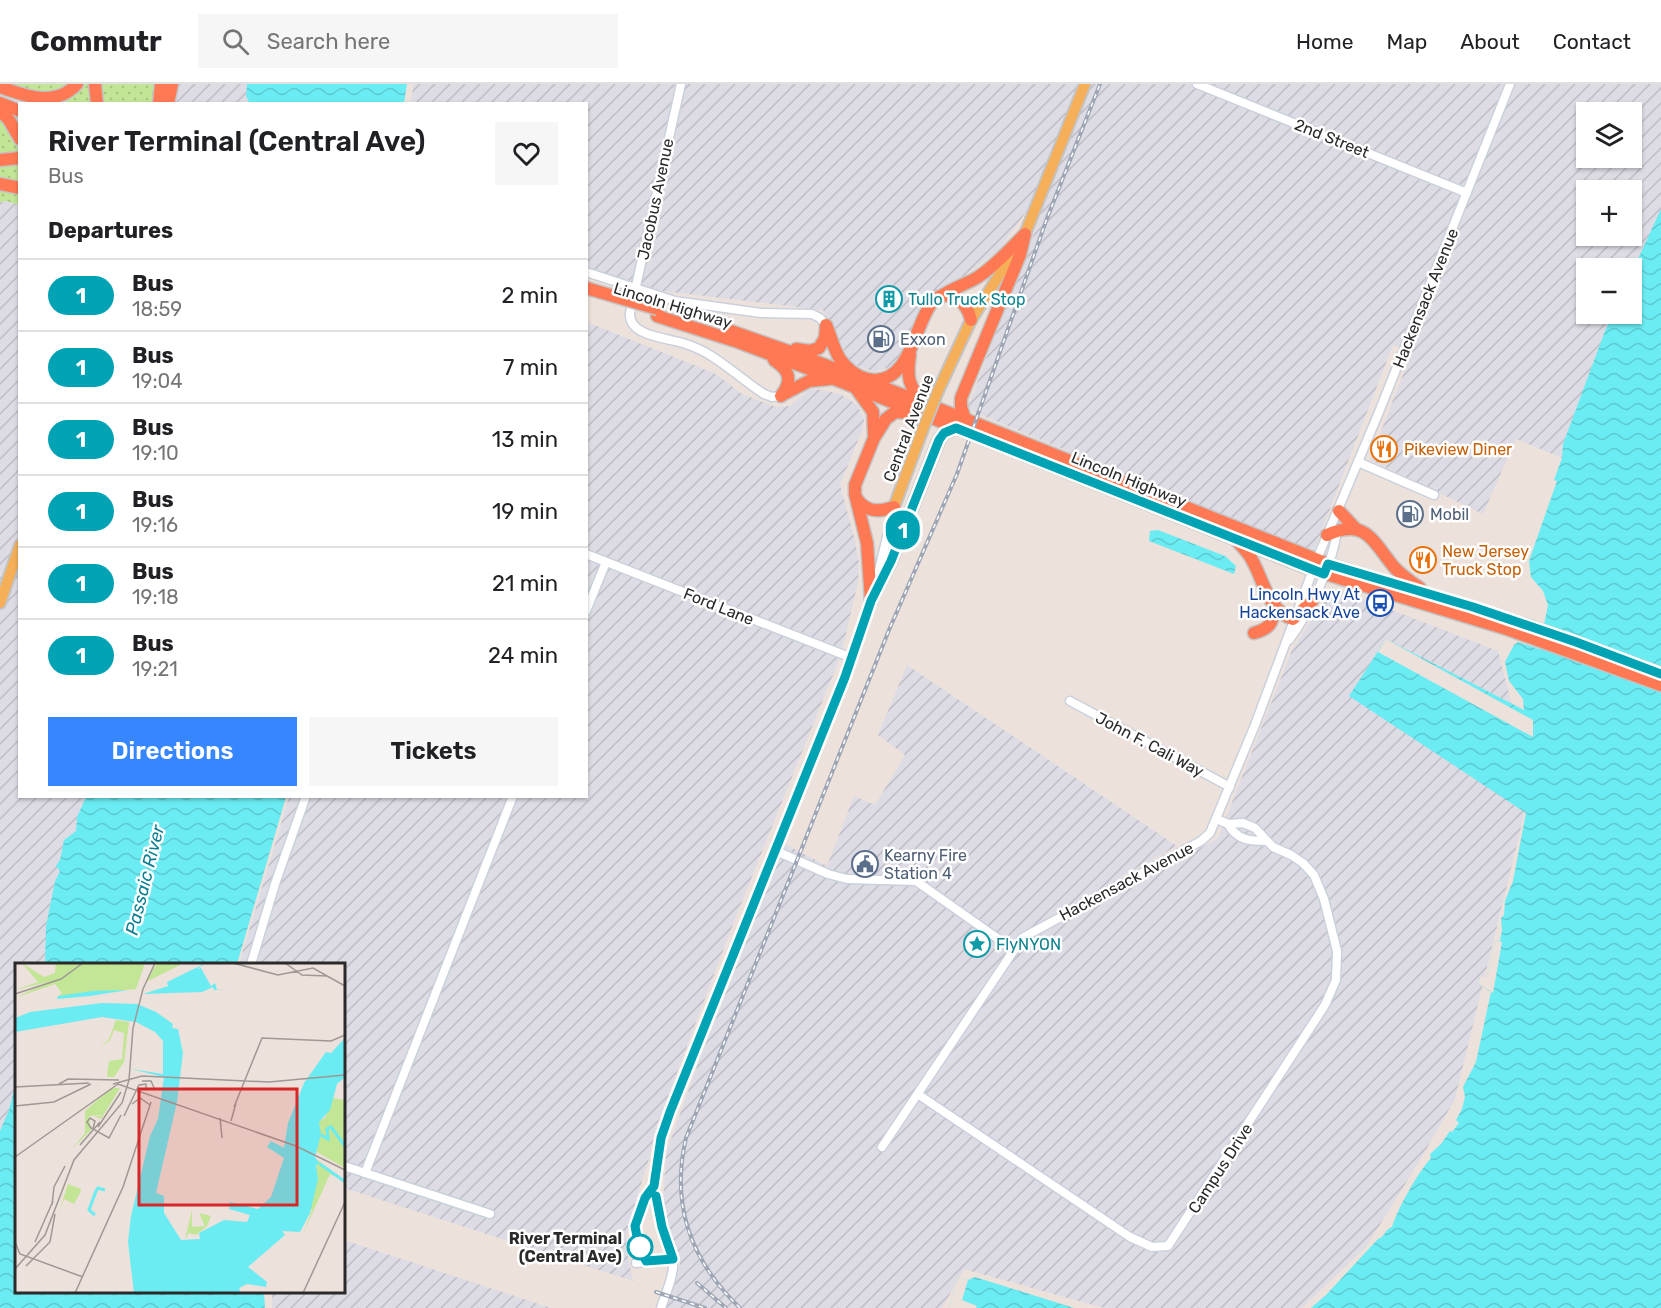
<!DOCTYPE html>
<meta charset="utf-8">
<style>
:root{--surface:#fff;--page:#f6f6f6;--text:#202124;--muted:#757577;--line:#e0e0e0;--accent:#3686ff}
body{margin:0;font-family:Rubik,sans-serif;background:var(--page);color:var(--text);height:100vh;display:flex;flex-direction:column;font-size:22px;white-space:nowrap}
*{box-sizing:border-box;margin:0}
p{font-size:20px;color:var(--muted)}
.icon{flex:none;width:33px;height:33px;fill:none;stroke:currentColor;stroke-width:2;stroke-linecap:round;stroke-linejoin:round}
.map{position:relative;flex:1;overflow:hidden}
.drawer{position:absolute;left:18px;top:18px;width:570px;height:696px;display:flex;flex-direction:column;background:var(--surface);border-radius:0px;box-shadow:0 2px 4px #0004}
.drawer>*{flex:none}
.badge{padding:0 12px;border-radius:20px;font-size:21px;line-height:39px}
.buttons{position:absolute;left:1576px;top:18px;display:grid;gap:12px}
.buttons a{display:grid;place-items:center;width:66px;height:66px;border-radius:0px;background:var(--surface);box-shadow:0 2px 4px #0004;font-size:30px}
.map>.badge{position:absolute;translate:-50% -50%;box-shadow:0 0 0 3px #fff}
h2{padding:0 30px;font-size:22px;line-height:54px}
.round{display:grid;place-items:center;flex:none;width:63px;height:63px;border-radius:0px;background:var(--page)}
.head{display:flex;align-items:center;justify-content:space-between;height:102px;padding:0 30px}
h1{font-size:28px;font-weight:600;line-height:45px}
.cta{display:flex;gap:12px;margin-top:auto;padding:12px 30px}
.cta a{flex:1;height:69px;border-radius:0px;background:var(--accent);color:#fff;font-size:24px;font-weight:600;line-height:69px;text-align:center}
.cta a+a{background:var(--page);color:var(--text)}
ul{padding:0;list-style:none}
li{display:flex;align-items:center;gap:18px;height:72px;padding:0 30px;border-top:2px solid var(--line)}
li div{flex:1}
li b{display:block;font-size:22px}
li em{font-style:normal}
li .badge{min-width:66px;font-weight:700;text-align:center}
header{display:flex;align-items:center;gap:36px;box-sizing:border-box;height:84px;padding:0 30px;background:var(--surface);border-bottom:2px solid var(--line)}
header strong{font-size:28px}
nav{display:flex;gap:33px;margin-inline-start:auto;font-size:21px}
.search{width:420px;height:54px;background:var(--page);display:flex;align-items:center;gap:15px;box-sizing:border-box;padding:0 21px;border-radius:0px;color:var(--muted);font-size:22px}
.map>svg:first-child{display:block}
.industrial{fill:url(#industrial-furrows);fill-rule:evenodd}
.grass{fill:url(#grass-dots)}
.water{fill:url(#water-waves)}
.pier{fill:#ede1db}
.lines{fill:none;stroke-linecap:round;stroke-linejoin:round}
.minor-casing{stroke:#cad1dc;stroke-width:11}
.major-casing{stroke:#c3c3c3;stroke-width:14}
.highway-casing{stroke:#c3c3c3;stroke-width:15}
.minor{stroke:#fff;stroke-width:8}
.major{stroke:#f5af58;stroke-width:10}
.highway{stroke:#ff7a54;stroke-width:12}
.rail-casing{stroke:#9ea6b5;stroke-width:4}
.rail{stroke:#fff;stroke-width:1.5;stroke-dasharray:4.5;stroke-linecap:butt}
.major-bridge-casing{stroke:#c3c3c3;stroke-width:14;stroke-linecap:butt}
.highway-bridge-casing{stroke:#c3c3c3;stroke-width:15;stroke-linecap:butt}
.major-bridge{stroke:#f5af58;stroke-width:10}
.highway-bridge{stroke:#ff7a54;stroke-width:12}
.line-casing{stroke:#fff;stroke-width:14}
.line{stroke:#00a3b4;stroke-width:9}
.stop-dot{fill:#fff;stroke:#00a3b4;stroke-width:3}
.labels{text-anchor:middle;stroke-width:5;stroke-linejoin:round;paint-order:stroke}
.street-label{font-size:16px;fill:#2a2a2a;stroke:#fff}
.culture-label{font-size:16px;fill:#0d838f;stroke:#fff;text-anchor:start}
.service-label{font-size:16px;fill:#4e5e75;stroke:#fff;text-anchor:start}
.food-label{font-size:16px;fill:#c56008;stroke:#fff;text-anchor:start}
.transit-label{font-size:16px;fill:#164399;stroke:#fff;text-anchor:end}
.stop-label{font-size:16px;font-weight:bold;fill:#2a2a2a;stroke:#fff;text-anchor:end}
.water-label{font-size:18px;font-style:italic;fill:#0a7f91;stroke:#fff}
.inset-river{fill:none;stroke:#6bebf2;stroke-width:3}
.inset-road{fill:none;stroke:#9f9894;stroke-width:1.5}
.view{fill:#d62828;fill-opacity:0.15;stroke:#d62828;stroke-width:3}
.inset-edge{fill:none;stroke:#2a2a2a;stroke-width:3}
</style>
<header>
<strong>Commutr</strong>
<div class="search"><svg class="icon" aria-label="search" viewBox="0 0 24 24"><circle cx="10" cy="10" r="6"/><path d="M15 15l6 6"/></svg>Search here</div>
<nav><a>Home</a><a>Map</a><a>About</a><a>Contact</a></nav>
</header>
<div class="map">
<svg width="1661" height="1224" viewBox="0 0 1661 1224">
<defs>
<pattern id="industrial-furrows" width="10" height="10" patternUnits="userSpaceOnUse" patternTransform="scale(1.5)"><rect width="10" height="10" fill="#dddce5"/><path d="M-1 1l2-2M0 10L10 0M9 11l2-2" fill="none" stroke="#bebdc5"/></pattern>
<pattern id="grass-dots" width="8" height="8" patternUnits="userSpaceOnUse" patternTransform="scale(1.5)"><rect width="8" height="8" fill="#c2e596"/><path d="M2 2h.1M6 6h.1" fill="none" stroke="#a7c581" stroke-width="1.8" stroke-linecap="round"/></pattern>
<pattern id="water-waves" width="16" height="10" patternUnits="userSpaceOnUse" patternTransform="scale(1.5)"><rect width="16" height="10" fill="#6bebf2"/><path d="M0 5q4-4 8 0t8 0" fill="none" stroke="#5dcad0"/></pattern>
</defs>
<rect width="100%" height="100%" fill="#ede1db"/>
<g class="industrial">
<path d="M178,0H247L246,12L250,19L174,20Z"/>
<path d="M414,0H675L649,143L683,0H1661V126L1632,188V184H1587V230H1613L1563,360L1562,374L1516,355L1483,430L1370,376L1412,267L1393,261L1313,469L967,325L1041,130L1026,128L998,167L964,192L925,213L896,281L874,288L851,279L823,226L638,204L587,191L586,20H410ZM1587,28H1632V74H1587ZM1587,106H1632V152H1587Z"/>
<path d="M6,117L20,121V712L86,713L77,733L76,747L64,756L60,776V787L55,797L46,842V879L45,880H16V995L9,1026L0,1047V118Z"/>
<path d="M587,238L716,290L742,310L776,323L790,322L809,306L816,305L840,310L850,316L857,321L864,335L863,344L840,401L855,456L859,479L858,498L841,571L737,830L656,1044L649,1075L628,1142L626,1163L633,1197L344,1104V880H239L289,713L586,712Z"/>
<path d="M1332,503L1498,567L1513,625L1525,727L1455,1015L1419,1078L1366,1163L1302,1224H1104L964,1185L942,1224H665L680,1181L679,1174L669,1145L663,1119L666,1069L700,974L785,760L827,782L854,712L875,721L905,671L878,651L907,581L1177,762L1120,793L1127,805L1218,754L1292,566Z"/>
<path d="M344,1156L551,1224H272V1208H344Z"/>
</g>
<g class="grass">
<path d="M11,0H67C50,13 30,9 11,0Z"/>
<path d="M80,0H89L91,19H34L27,16Z"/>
<path d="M102,0H157L154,19H102Z"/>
<path d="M0,32L8,41L20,70L0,73Z"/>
<path d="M19,79V100L0,97V82Z"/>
<path d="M0,106L15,108L19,111V121L6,117L0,118Z"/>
</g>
<g class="water">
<path d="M247,0H407L404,19L250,20L246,12Z"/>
<path d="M1661,125V1224H1311L1326,1211L1378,1155C1384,1154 1385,1145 1392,1143C1398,1124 1417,1090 1431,1074L1430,1070L1441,1060L1450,1047L1452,1048L1459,1039L1456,1036L1462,1025L1465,1013L1463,1003L1476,978L1491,908L1478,899L1480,893H1487L1495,856L1500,857L1502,846L1501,834L1504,831L1505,817L1513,797L1526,729L1349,612L1386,555L1524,626L1523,615L1509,597L1505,578L1514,561L1518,558L1539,565L1548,521L1543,507L1531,493L1529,477L1557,397L1554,396L1562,374L1563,360L1605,247L1613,230H1632V188Z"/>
<path d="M1158,446L1225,472L1236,482L1234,490L1149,457L1150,447Z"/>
<path d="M86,713H286L237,880H45L46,842L55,797L60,787L56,782L60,776L64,756L76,747L77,733Z"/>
<path d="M16,997V1208H264L265,1224H0V1047L9,1026Z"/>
<path d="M958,1193L968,1196L975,1193L1074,1224H949Z"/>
</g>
<g class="pier">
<path d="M1386,555L1533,636V653L1378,568Z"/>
<path d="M1495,856L1502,858L1493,909L1478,899L1480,893H1487Z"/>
<path d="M958,1193L968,1196L962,1216L977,1222L976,1224H949Z"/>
</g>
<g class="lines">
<defs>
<g id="minor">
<path d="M681,0L630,229C628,253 669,254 686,260C717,270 737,293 764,310L772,313L781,312"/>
<path d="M1197,0L1467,109"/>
<path d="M586,188L675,217L761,229L812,230L820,234L826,241"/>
<path d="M1358,378L1434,411"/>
<path d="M586,470L852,574"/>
<path d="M876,499L894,423"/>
<path d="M586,527L606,478"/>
<path d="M1289,556C1309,530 1334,478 1337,445"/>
<path d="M1070,617L1230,703"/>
<path d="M1228,740C1237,756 1249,757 1266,757"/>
<path d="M774,766L828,790L847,795L916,797L1014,866"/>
<path d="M251,880L275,800L306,712"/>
<path d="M919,1011L1130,1153L1152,1163L1168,1162L1325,921L1336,896L1337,867L1324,815L1314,791L1303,779L1291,771L1273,763L1255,744L1243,739L1228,740L1217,735"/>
<path d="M882,1063L1022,854L1201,757L1210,749L1255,641L1317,475L1379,328L1510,0"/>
<path d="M344,1082L490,1130"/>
<path d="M365,1089L513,712"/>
<path d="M636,1179L673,1175"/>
<path d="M661,1224C665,1211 672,1197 673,1183C673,1159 654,1129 654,1101C655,1076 662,1051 670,1028L845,593L872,514"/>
</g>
<g id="major">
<path d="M938,307L971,236L1025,150L1085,0"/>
<path d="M894,423L924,342"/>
<path d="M0,519L20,461"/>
</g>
<g id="highway">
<path d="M95,0L97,20"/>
<path d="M0,3C26,12 55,24 77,0"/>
<path d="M0,19L20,27"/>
<path d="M159,20L161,0"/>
<path d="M168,20L172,0"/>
<path d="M0,26L9,36L20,55"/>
<path d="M0,76L20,74"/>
<path d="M0,100L20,104"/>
<path d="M940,213C952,204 965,201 978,193C995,182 1009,166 1024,151"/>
<path d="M657,232L735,257L804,283L1313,486L1507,545L1661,601"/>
<path d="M826,241C831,252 833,264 840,275C849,287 859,295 874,296C924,297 913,194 956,214C965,219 969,227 971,236"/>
<path d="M728,246L802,272L965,335L1328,480L1532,543L1661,590"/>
<path d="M796,265L810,267L819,264L825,254L826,242"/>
<path d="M910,271C907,290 907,304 924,316"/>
<path d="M774,276C790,287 793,296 781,312"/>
<path d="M855,303L873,328L874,352"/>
<path d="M782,311L809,297L830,295"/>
<path d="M965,335L961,323V314L1020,171L1025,150"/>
<path d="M857,415C867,429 880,428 894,423"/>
<path d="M1339,427L1356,445"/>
<path d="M1327,451C1366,433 1373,458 1394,483C1402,492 1411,498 1420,504"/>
<path d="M1237,457C1242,463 1248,468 1252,476C1264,497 1268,527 1293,535L1312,517"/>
<path d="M871,516L891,477L939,356L944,349L956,344"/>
<path d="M871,517L867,459L855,410V401L874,354L886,335L895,328L910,329"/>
<path d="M1254,549C1269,545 1274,539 1274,523"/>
</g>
</defs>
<use href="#minor" class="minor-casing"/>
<use href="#major" class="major-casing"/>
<use href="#highway" class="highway-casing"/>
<use href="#minor" class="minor"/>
<use href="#major" class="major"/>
<use href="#highway" class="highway"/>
<defs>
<g id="rail">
<path d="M697,1199L726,1224"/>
<path d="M656,1208L705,1224"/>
<path d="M740,1224C691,1177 670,1122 686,1054L889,546L957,390L1046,137L1100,0"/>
</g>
</defs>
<use href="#rail" class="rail-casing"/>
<use href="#rail" class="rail"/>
<defs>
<path id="major-bridge" d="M924,342L938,307"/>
<path id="highway-bridge" d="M586,204L658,225"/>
</defs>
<use href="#major-bridge" class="major-bridge-casing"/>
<use href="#highway-bridge" class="highway-bridge-casing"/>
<use href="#major-bridge" class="major-bridge"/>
<use href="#highway-bridge" class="highway-bridge"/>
</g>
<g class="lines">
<defs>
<path id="line" d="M656,1112L662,1143L673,1175L646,1177L638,1158L635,1142L645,1114L654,1102L661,1054L670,1028L845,593L871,517L891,477L939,356L944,349L956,344L1324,490L1328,480L1473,523L1576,558L1661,590"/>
</defs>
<use href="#line" class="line-casing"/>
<use href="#line" class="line"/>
</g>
<defs>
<symbol id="building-ring" viewBox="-11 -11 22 22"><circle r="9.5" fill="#fff" stroke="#0f9aa8" stroke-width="1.5"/><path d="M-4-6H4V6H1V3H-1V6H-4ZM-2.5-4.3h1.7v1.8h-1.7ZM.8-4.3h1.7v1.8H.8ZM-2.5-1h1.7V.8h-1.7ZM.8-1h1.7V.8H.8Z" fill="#0f9aa8"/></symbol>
<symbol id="fuel-ring" viewBox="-11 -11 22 22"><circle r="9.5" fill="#fff" stroke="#5c6f8a" stroke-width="1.5"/><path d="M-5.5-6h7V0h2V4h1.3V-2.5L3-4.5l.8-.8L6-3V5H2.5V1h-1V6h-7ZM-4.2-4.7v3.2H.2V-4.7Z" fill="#5c6f8a"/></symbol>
<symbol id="restaurant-ring" viewBox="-11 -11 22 22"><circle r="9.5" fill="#fff" stroke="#e8710a" stroke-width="1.5"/><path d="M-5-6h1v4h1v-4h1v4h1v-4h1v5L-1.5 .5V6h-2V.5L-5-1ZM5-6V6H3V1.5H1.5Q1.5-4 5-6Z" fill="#e8710a"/></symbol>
<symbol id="bus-ring" viewBox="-11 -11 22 22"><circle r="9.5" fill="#fff" stroke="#1a4fb4" stroke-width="1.5"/><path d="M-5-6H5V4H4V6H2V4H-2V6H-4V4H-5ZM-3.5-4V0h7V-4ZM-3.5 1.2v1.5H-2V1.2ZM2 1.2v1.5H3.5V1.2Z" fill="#1a4fb4"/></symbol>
<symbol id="civic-ring" viewBox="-11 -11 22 22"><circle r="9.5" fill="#fff" stroke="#5c6f8a" stroke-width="1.5"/><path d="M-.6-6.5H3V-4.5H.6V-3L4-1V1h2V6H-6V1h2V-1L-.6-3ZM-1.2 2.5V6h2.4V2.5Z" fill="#5c6f8a"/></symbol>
<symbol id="sight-ring" viewBox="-11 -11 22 22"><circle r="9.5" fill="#fff" stroke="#0f9aa8" stroke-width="1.5"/><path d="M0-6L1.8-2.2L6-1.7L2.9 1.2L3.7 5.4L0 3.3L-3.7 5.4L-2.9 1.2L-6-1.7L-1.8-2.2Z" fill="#0f9aa8"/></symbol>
</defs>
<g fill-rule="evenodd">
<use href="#building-ring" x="874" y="200" width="30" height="30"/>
<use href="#fuel-ring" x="866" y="240" width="30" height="30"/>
<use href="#restaurant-ring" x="1369" y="350" width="30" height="30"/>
<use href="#fuel-ring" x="1395" y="415" width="30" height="30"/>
<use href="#restaurant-ring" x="1408" y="461" width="30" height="30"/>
<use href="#bus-ring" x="1365" y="504" width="30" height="30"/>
<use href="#civic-ring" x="850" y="765" width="30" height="30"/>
<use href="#sight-ring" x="962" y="845" width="30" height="30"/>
</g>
<circle class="stop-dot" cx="640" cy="1163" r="12"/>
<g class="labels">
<g class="street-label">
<text transform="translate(1332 54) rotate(22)" y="6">2nd Street</text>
<text transform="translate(655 115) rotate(-78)" y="6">Jacobus Avenue</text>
<text transform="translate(1425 214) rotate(-68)" y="6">Hackensack Avenue</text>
<text transform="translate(673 221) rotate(17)" y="6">Lincoln Highway</text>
<text transform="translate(908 344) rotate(-69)" y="6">Central Avenue</text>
<text transform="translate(1129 395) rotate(22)" y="6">Lincoln Highway</text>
<text transform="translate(719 522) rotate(22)" y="6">Ford Lane</text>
<text transform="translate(1150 660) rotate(28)" y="6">John F. Cali Way</text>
<text transform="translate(1126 797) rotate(-28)" y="6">Hackensack Avenue</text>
<text transform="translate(1220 1084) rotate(-57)" y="6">Campus Drive</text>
</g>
<g class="culture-label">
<text x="908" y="221">Tullo Truck Stop</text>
<text x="996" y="866">FlyNYON</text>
</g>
<g class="service-label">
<text x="900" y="261">Exxon</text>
<text x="1430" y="436">Mobil</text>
<text x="884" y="777">Kearny Fire<tspan x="884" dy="18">Station 4</tspan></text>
</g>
<g class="food-label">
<text x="1404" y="371">Pikeview Diner</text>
<text x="1442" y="473">New Jersey<tspan x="1442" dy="18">Truck Stop</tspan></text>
</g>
<g class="transit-label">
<text x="1360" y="516">Lincoln Hwy At<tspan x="1360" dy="18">Hackensack Ave</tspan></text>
</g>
<g class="stop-label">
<text x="622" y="1160">River Terminal<tspan x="622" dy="18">(Central Ave)</tspan></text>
</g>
<g class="water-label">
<text transform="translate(145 796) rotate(-76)" y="6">Passaic River</text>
</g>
</g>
<g transform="translate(15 879)">
<rect width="330" height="330" fill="#ede1db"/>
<path d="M7,0L29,14L40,10L41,0H72L46,16L0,27L23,19ZM101,57L114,59L109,99L99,114H92L94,98L107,96L109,70L99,67L95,77L85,85L94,76ZM96,125H105L86,156L79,153H86V152L74,153L76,167L57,186L70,170V148ZM53,221L66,226L65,230L59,241L49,236L43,252Z" fill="#c2e596"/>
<path d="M177,247V264L190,263L184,250L196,253L192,263L181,272L174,270L170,276Z" fill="#c2e596"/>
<path d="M72,0H130L121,26L43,33L47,30L40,21L0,35ZM142,0H169L131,19ZM303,197L329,218L315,211L288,271L297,247L294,245Z" fill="#c2e596"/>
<path d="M318,135L330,137V205L302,189L304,158L310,155Z" fill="#c2e596"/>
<path d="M191,0L182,6L186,5L196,23L200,20L202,27L226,25L199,27L198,24L187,29L128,31L153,23L152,19ZM113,27L75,33L42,36L43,33L78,28ZM87,40L122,41L141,49L158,61L157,65L163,66L168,90L162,139L141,230L149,233V250L166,277L185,276L184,270L209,257L232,259L235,252L214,246L215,239L243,246L256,234L269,195L252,184L256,178L269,185L273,160L289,120L311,89L316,90L330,75V114L322,121L315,147L304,159L306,171L300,194L305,201L301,202L303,216L295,250L285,269L267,268L270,272L233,304L252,319L251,324L232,321L224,325L226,330H119L113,279L116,253L135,173L143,156L149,114L116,106L148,111V78L140,69L121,59L87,54L0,69V55L15,49Z" fill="#6bebf2"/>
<path class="inset-river" d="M306,172L313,176L312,166L316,164L330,183M305,201L329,218M80,252L74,247L81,228L83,225L90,227"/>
<path class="inset-road" d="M218,0L263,12L298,5L330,23M270,0L287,12L312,13M0,31L46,16L68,0M127,118H136L140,127M44,121L53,116L104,117M98,121L127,113L254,119L330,112M0,124L74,120M117,141L125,135L135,142M0,143L39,139L76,121M219,144L247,75L316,78L330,72M109,153L124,122L131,121V126H125M205,155L207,175M216,158L221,140M83,164L106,129M78,165L80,158L75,155L72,159L76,165L94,175L106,152M65,182L85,159M0,194L103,121L281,183L330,207M37,242L39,224L50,203M0,279L5,291L68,314M20,279L38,238M11,303L35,279L40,251M0,306L30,272L59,197L107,140L114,117L118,65L128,26L140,0M60,330L108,224L136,139M288,330L330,239"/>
<path class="view" d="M124,126H282V242H124Z"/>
<rect width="330" height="330" class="inset-edge"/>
</g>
</svg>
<div class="buttons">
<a><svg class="icon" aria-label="layers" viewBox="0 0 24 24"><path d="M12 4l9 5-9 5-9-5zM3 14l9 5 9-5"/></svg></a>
<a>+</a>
<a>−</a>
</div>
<b class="badge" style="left:903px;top:446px;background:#00a3b4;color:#fff">1</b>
<section class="drawer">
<div class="head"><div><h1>River Terminal (Central Ave)</h1><p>Bus</p></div><a class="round"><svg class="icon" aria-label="heart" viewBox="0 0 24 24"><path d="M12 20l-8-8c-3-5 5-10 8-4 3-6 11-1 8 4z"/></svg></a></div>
<h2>Departures</h2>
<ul>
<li><span class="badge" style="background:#00a3b4;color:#fff">1</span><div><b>Bus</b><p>18:59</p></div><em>2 min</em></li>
<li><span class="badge" style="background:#00a3b4;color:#fff">1</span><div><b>Bus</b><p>19:04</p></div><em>7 min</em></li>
<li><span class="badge" style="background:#00a3b4;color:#fff">1</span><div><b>Bus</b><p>19:10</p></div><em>13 min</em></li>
<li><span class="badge" style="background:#00a3b4;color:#fff">1</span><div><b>Bus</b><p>19:16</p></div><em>19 min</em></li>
<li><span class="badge" style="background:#00a3b4;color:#fff">1</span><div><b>Bus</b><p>19:18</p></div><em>21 min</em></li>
<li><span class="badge" style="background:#00a3b4;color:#fff">1</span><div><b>Bus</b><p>19:21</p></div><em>24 min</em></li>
</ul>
<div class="cta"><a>Directions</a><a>Tickets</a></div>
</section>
</div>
